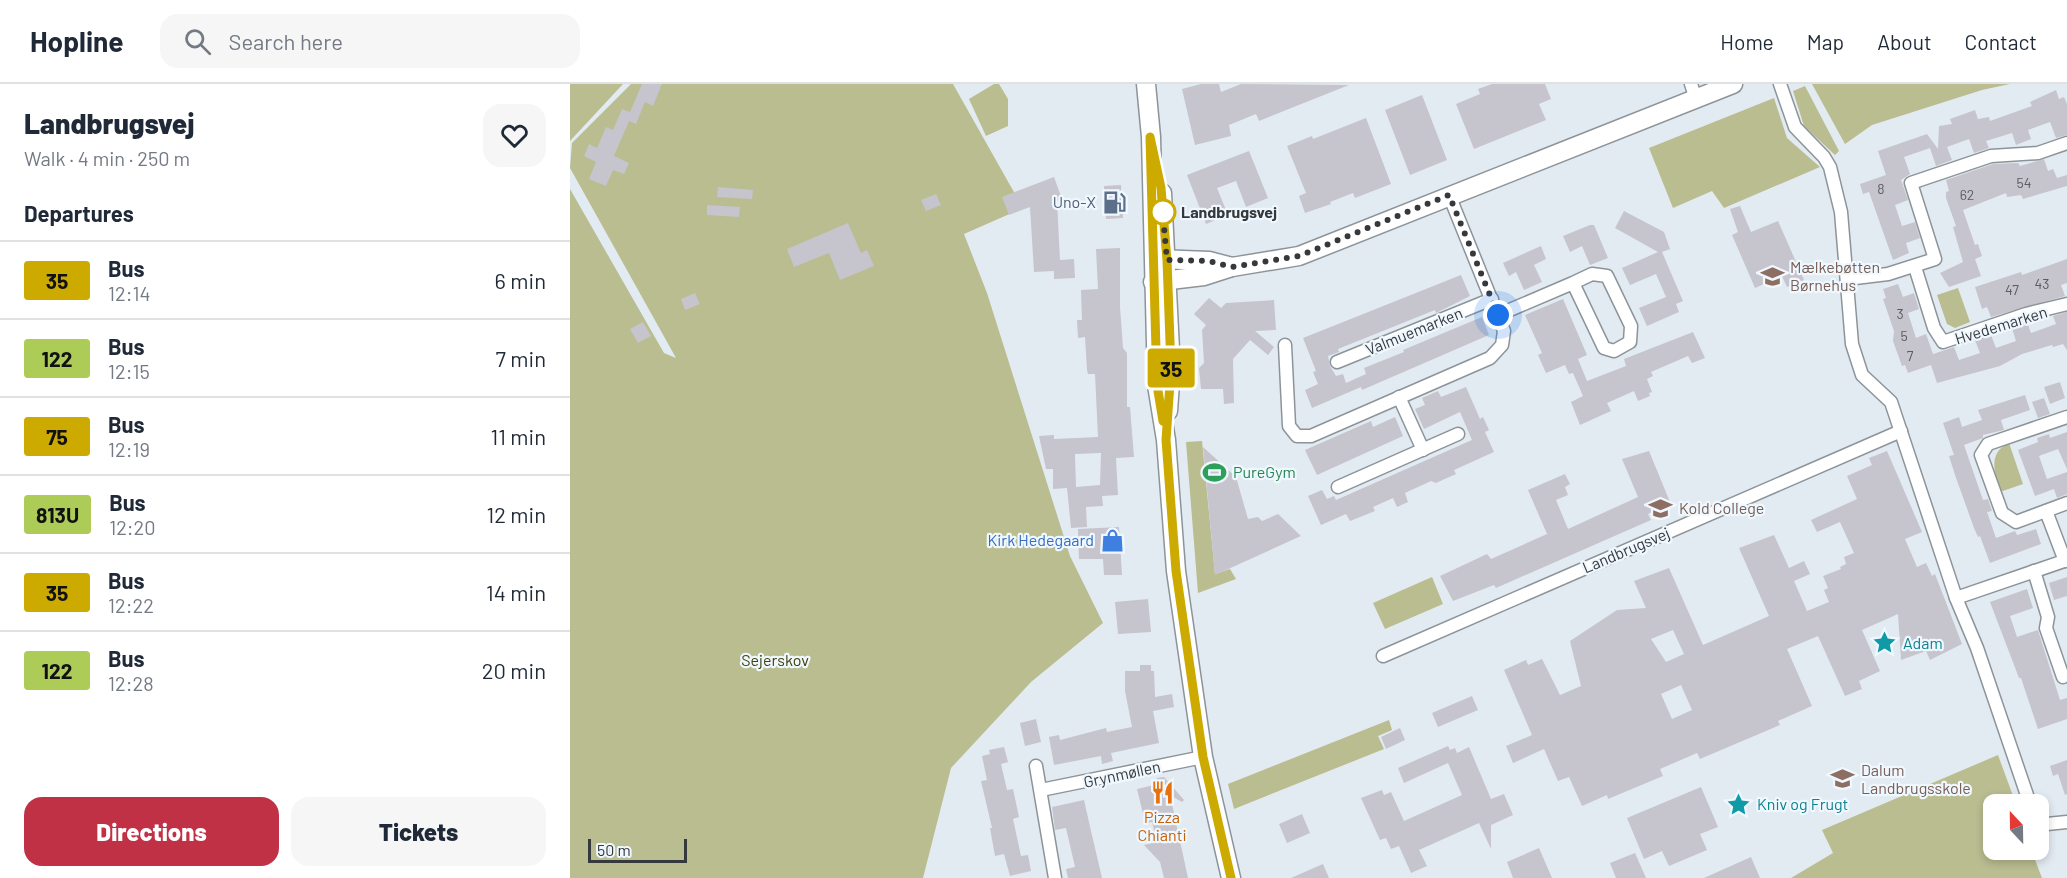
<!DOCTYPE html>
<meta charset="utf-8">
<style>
:root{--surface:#fff;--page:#f6f6f7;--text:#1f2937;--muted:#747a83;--line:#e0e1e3;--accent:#c13145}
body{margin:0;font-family:Barlow,sans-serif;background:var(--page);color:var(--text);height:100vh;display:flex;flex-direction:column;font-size:22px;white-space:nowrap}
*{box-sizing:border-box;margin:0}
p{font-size:20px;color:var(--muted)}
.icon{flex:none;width:33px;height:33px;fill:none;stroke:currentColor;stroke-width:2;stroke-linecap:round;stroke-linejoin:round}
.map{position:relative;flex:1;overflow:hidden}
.sheet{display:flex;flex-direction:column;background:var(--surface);width:570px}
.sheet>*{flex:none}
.badge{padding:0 12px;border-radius:4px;font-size:21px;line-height:39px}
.needle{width:39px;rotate:338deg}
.buttons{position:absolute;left:1413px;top:710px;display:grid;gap:12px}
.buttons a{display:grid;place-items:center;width:66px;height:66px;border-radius:12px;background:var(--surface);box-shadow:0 3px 9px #0003;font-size:30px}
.scale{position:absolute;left:18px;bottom:15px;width:99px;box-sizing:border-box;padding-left:6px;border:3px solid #36393c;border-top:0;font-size:16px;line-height:21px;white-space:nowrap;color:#36393c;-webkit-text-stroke:4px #f0f8ff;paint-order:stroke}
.you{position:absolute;width:30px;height:30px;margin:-15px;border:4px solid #fff;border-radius:50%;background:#1a73e8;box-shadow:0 0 0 9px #1a73e833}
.map>.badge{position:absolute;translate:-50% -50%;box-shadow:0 0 0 3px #fff}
h2{padding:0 24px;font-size:22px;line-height:54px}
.round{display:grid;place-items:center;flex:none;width:63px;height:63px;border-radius:18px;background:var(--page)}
.overview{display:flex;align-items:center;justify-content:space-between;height:102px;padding:0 24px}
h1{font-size:28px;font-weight:800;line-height:45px}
.action{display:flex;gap:12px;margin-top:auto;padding:12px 24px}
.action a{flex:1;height:69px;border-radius:18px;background:var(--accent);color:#fff;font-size:24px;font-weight:800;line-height:69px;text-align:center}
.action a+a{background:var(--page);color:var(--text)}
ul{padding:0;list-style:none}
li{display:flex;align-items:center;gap:18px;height:78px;padding:0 24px;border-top:2px solid var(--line)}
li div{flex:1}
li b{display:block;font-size:22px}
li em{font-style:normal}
li .badge{min-width:66px;font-weight:700;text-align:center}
header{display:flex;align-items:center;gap:36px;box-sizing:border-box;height:84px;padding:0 30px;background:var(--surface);border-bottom:2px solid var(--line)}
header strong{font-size:28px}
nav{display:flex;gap:33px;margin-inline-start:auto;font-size:21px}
.search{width:420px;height:54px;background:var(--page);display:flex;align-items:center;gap:15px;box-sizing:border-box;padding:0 21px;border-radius:18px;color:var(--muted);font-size:22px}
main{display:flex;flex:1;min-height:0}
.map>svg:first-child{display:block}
.green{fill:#babd90}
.building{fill:#c6c4cd;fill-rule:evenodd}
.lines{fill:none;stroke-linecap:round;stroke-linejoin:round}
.street-casing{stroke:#8c949a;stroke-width:15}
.secondary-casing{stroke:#8c949a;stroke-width:21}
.street{stroke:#fff;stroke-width:12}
.secondary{stroke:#fff;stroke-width:18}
.line-casing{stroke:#fff;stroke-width:14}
.line{stroke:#ca0;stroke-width:9}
.walk{stroke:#36393c;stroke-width:6;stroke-dasharray:0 10.8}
.stop-dot{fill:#fff;stroke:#ca0;stroke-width:3}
.labels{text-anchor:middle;stroke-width:4.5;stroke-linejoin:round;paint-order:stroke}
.number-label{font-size:14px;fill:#5a5c60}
.service-label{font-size:16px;fill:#4e5e75;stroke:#f0f8ff;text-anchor:end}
.stop-label{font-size:16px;font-weight:bold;fill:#36393c;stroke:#f0f8ff;text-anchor:start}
.education-label{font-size:16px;fill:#785e54;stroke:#f0f8ff;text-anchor:start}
.street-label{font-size:16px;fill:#36393c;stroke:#f0f8ff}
.leisure-label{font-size:16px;fill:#27864d;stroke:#f0f8ff;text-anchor:start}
.shop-label{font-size:16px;fill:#366cbe;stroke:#f0f8ff;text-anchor:end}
.culture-label{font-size:16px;fill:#0d838f;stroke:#f0f8ff;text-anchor:start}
.park-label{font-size:16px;fill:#41420c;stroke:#f0f8ff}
.food-label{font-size:16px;fill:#c56008;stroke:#f0f8ff}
</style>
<header>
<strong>Hopline</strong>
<div class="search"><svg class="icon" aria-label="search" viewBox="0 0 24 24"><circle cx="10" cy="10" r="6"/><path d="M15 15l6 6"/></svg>Search here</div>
<nav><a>Home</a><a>Map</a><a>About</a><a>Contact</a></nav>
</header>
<main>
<section class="sheet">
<div class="overview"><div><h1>Landbrugsvej</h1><p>Walk · 4 min · 250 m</p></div><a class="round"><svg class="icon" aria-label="heart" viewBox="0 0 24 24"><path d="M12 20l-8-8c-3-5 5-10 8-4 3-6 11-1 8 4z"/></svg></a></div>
<h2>Departures</h2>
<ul>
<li><span class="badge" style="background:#ca0;color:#111">35</span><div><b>Bus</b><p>12:14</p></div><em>6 min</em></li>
<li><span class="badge" style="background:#adcb57;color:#111">122</span><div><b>Bus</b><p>12:15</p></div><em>7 min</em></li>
<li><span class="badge" style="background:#ca0;color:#111">75</span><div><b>Bus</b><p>12:19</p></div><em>11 min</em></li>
<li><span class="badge" style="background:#adcb57;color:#111">813U</span><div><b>Bus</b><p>12:20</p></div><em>12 min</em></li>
<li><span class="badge" style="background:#ca0;color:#111">35</span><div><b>Bus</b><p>12:22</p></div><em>14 min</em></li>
<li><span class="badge" style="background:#adcb57;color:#111">122</span><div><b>Bus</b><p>12:28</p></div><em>20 min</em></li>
</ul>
<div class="action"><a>Directions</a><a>Tickets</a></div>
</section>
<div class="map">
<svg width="1497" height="794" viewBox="0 0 1497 794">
<rect width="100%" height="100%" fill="#e3ebf2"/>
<g class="green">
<path d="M0,0H53L0,57Z"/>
<path d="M61,0H383L453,124L394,150L417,209L500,472L533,539L461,598L381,684L353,794H0V105L94,269L106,274L0,84L2,59Z"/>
<path d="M424,0H429L438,15V42L416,52L399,15Z"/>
<path d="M1242,0H1440L1412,6L1302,41L1275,60Z"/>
<path d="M1235,2L1269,67L1265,71L1234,42L1223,7Z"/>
<path d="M1204,14L1217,54L1250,83L1154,124L1142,107L1103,124L1079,64Z"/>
<path d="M1388,204L1400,238L1385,244L1377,240L1367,211Z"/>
<path d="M632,357L645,490L660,485L666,495L628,509L616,358Z"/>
<path d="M1439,359L1453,400L1430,408C1425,389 1417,369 1439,359Z"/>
<path d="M862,493L873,520L815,545L803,519Z"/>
<path d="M819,636L822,646L808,652L814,665L664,725L658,700Z"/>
<path d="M1428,671L1446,720H1424V765H1461L1472,794H1221L1263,769L1252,746Z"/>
</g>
<g class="building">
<path d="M72,0H92L83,22L75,18L66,40L59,37L44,72L59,79L54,90L43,86L36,102L19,95L26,78L14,72L19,60L27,64L36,43L43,46L52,25L60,28Z"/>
<path d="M631,0H649L651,8L671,0L779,1L689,37L686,30L659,41L661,52L625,61L612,5Z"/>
<path d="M922,0H975L981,15L969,20L976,36L904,65L886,20L910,10L908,5Z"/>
<path d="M1486,6L1489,15L1494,13L1497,20V51L1486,54L1480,38L1458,46L1461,55L1446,61L1442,49L1416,57L1419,64L1404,69L1399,55L1377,63L1382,76L1366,82L1360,64L1334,73L1340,90L1331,96L1338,116L1325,121L1332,142L1345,138L1350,154L1336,159L1339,169L1323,176L1299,108L1293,110L1290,100L1316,91L1308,67L1357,50L1368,65L1369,42L1382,40L1380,35L1405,26L1408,35L1419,33L1420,37L1462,22L1460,18Z"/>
<path d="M852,11L877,76L840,91L815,26Z"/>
<path d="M796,34L821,100L785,114L783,109L760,118L761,120L735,129L729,112L736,109L717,62L742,52L743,55Z"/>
<path d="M679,67L698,114L676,123L666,97L647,104L658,131L636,140L617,91Z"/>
<path d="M1474,75L1478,87L1483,85L1487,94L1497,91V102L1453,115L1451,111L1437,113L1436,109L1393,126L1405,161L1408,160L1412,172L1405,175L1411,192L1379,203L1370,189L1393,178L1383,143L1386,142L1376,114V108L1379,107L1376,96L1423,80L1448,79L1450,82Z"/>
<path d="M484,93L492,115L487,117L490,176L504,175L505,194L484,195V187L464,188L460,123L439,131L432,113Z"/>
<path d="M551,101L553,134L536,135L534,102Z"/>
<path d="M148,103L183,106L182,115L147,113Z"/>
<path d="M366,110L371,121L356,127L351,116Z"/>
<path d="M137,121L170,123L169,133L137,131Z"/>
<path d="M1170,122L1181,148L1208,137L1234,196L1217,203L1212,192L1185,204L1162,151L1168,148L1160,125Z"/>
<path d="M1054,127L1094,148L1100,165L1092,168L1113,217L1106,220L1109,228L1077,242L1069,224L1096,213L1086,190L1060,201L1052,184L1088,168L1045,144Z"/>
<path d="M278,139L291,169L297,166L304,182L270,196L259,169L224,183L217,165Z"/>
<path d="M1020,141H1024L1038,174L1020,181L1012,162L1000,168L993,152Z"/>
<path d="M971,162L976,175L964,181L972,198L954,206L946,188L939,192L933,179Z"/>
<path d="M550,164V223L553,264L557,269V323H560L564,373L546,374L548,411L532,412L533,422L516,423L517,443L501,444L497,404L483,405V385H476L469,352L484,351V355L528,353L525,290H518L517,286L515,253L508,254L507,236H512L511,206L528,205L526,165ZM531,369L530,401L506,403L505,370Z"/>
<path d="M1497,175V199L1491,201L1495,212L1421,233L1417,223L1412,225L1405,203L1451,188L1452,191Z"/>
<path d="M891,191L900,212L866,229L865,226L768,265L769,268L758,272L760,282L766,292L773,290L776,299L796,290L794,284L834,268L833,266L912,233L919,251L792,306L791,303L742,324L735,306L748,300L743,288L746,287L733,254Z"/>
<path d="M1328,200L1333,213L1344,209L1349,225L1338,229L1346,254L1356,250L1363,270L1384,263L1389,276L1410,269L1405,256L1421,251L1426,264L1446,257L1442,244L1457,238L1461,249L1486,240L1483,232L1497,228V266L1493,260L1483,263L1482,261L1452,270L1430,282L1367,299L1361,281L1338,289L1335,281L1332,282L1323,257L1324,247L1313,215L1316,214L1313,205Z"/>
<path d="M125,209L130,220L115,226L111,215Z"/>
<path d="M639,214L651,224L656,219L704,216L706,246L685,247L704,263L698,271L680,256L663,275L664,319L654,320L653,305H631L629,284L634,279L632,246L636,241L624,230Z"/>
<path d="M993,215L1017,271L1008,275L1017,297L1056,282L1054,275L1123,248L1135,274L1122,279L1118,272L1081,288L1083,292L1077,295L1082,308L1079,309L1080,312L1068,317L1064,307L1037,319L1041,327L1010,341L1001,318L1013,312L1003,289L999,290L995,281L976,289L968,271L972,269L955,231Z"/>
<path d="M73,238L81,252L68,259L60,245Z"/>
<path d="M1490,298L1495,314L1480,320L1474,303Z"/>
<path d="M896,303L910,335L913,333L919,346L915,348L924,368L884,386L886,390L866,399L861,397L835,409L838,418L827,423L823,414L803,423L805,427L780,437L776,430L751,441L738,412L752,406L757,415L764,412L766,416L902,356L890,328L854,345L845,325L855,321L852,314L868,307L871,313Z"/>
<path d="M1455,311L1460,326L1431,336L1434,346L1413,351V354L1394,361L1413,416L1418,415L1422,427L1417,428L1426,454L1445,447L1447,451L1466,445L1471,460L1420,479L1410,452L1408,453L1404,444L1385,391L1379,372L1384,371L1373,339L1389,333L1392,343L1412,336L1408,326Z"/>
<path d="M1474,314L1480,330L1468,334L1462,318Z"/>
<path d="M825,333L833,352L747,391L735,366L801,337L803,343Z"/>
<path d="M1497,348V385L1488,365L1469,372L1477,395L1497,388V410L1487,414L1484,405L1465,412L1448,366L1468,358L1467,354L1479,350L1480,354Z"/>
<path d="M633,363L666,393L678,435L688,433L692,437L708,430L731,452L645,491Z"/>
<path d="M1079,367L1100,418L1078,430L1081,436L926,504L924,501L883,517L870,492L917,470L921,475L977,450L958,406L995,390L1000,400L995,403L998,411L986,416L998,445L1068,413L1052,375Z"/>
<path d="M1317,367L1352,448L1335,455L1347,483L1356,479L1362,492L1365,490L1392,560L1360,576L1356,567L1331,576L1328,530L1292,546L1310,587L1289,597L1292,605L1275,612L1248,552L1217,565L1242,622L1208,637L1210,641L1130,675L1127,669L1090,685L1093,692L1038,715L1037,711L1012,722L999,693L988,697L974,665L943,679L936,662L962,651L934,586L956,576L958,581L972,575L990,611L1011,602L1000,557L1047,526L1076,524L1064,497L1099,484L1133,561L1199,532L1169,464L1204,451L1219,484L1234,477L1240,490L1224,497L1237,527L1259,518L1254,506L1258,504L1253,492L1271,485L1270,483L1276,480L1274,473L1284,469L1270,438L1247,448L1241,436L1287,415L1277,392L1302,381L1299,374ZM1103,546L1114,570L1096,578L1081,555ZM1111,601L1122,626L1102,635L1091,610Z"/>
<path d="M549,443L552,491H534L533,475H509L508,445Z"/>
<path d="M1497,493V512L1484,516L1479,499Z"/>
<path d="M1457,505L1463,524L1440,532L1447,553L1468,546L1490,616L1497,614V635L1468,645L1451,594H1449L1420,518Z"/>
<path d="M578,515L581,548L548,550L545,518Z"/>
<path d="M570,581H581V587H584L585,613L602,610L604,623L583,627L589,659L541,669L543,677L532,680L531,672L484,681L479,653L489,651L490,656L536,644L537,648L562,643L555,607V587H570Z"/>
<path d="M902,612L908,626L868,643L862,629Z"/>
<path d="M466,635L471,658L455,662L450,639Z"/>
<path d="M830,644L835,656L816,665L811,653Z"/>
<path d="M878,662L880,666L885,664L887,669L899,663L921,715L934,710L943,731L921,741V765L909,739L849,766L857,782L841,789L829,762L821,765L816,754L810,756L791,714L812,706L814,711L821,708L834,737L892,711L878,679L834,699L828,684Z"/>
<path d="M434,663L438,678L431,680L437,706L443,705L449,733L443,735L451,772L458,771L461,787L440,792L434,770L425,772L420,744H422L411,697L417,696L412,672L420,670L419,666Z"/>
<path d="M1497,676V710L1495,711L1488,690L1483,692L1480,682Z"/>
<path d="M594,693L614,716L612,718L600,711L618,794H594L590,778L574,761L587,758L582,738L577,739L574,734L567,705L584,701L587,694Z"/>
<path d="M1131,703L1148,743L1130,750L1137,766L1099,782L1092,767L1074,775L1057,734Z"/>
<path d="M514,716L521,747L532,794H498L496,785L505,783L496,744L485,746L482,723Z"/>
<path d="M732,730L740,749L717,759L709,740Z"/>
<path d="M969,764L982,794H943L937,778Z"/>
<path d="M1065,769L1076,794H1046L1040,779Z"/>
<path d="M1181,773L1190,794H1134Z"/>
<path d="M753,780L759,794H721Z"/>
</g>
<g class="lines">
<defs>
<g id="street">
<path d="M1121,0L1126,15"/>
<path d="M1210,0L1225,43L1254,73L1260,83L1271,128L1282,260L1292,291L1321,318L1386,514L1407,564L1460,720"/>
<path d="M1345,183L1364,244L1373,258L1456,230L1497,220"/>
<path d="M1277,195L1318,190L1365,175L1341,99L1421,72L1468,69L1497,59"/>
<path d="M928,231L1003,199L1034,264L1044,267L1060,258L1061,242L1037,192L1022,190L1003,199"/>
<path d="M715,261L719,342L727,352H741L920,274L932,261L934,247L879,111"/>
<path d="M767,278L922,215"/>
<path d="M829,313L853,366"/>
<path d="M1497,333L1418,360L1411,371L1432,429L1446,438L1497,419"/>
<path d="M768,403L888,350"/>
<path d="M1476,427L1495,477"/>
<path d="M1464,487L1478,533L1476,544L1493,593"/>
<path d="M1386,514L1497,476"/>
<path d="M813,572L1331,347"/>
<path d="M466,682L485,794"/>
<path d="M471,706L633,673"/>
<path d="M1468,734L1477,740L1497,738"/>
</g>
<g id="secondary">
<path d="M576,0L581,53L587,301L596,356L606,487L633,673L661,794"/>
<path d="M592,109L601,285L598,327"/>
<path d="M587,175L639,177L662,183"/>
<path d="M583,198L634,192L662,183L729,172L1163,0"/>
</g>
</defs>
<use href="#street" class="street-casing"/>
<use href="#secondary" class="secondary-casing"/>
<use href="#street" class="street"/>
<use href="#secondary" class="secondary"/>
</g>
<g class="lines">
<defs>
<path id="line" d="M593,337L587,301L580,53L591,104L597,176L601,285L596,356L606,487L633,673L661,794"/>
</defs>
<use href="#line" class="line-casing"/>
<use href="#line" class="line"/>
<path class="walk" d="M593,128L592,121L597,176L639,177L662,183L729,172L879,111L928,231"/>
</g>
<defs>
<symbol id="fuel-bare" viewBox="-9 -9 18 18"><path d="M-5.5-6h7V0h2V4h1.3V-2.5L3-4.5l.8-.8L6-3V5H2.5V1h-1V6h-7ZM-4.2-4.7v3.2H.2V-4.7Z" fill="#5c6f8a" stroke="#f0f8ff" stroke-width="2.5" paint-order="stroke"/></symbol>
<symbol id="school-bare" viewBox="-9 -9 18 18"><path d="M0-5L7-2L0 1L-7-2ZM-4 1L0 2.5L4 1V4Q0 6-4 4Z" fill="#8d6e63" stroke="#f0f8ff" stroke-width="2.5" paint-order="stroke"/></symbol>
<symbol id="stadium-bare" viewBox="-9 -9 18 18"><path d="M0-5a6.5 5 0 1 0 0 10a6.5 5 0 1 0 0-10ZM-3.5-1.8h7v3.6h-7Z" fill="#2e9e5b" stroke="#f0f8ff" stroke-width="2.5" paint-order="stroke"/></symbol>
<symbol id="university-bare" viewBox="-9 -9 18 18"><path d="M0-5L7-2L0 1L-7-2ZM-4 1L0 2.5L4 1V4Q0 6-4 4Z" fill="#8d6e63" stroke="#f0f8ff" stroke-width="2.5" paint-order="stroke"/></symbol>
<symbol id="shop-bare" viewBox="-9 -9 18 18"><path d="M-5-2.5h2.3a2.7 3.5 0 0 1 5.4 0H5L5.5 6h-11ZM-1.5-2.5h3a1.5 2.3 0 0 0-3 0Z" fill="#3f7fe0" stroke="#f0f8ff" stroke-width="2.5" paint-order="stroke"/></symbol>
<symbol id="sight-bare" viewBox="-9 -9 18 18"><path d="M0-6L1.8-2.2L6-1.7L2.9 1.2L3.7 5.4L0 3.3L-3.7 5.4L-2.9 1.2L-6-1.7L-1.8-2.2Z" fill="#0f9aa8" stroke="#f0f8ff" stroke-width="2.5" paint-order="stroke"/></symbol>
<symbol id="restaurant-bare" viewBox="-9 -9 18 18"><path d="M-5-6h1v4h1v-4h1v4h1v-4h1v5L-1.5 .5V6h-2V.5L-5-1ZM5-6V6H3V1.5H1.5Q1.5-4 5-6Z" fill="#e8710a" stroke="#f0f8ff" stroke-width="2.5" paint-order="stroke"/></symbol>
</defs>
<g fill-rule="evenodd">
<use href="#fuel-bare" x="528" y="102" width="33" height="33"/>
<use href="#school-bare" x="1186" y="176" width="33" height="33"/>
<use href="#stadium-bare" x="628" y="372" width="33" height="33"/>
<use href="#university-bare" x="1074" y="408" width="33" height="33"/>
<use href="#shop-bare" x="526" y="440" width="33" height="33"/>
<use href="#sight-bare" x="1298" y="542" width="33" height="33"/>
<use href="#university-bare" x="1256" y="678" width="33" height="33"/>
<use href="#restaurant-bare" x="576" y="692" width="33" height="33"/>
<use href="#sight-bare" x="1152" y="704" width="33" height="33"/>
</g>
<circle class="stop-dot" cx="593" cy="128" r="12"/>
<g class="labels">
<g class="number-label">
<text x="1454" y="104">54</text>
<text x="1311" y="110">8</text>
<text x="1397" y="116">62</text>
<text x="1472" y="205">43</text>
<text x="1442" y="211">47</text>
<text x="1330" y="235">3</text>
<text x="1334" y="257">5</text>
<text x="1340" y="277">7</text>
</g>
<g class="service-label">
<text x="526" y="124">Uno-X</text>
</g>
<g class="stop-label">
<text x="611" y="134">Landbrugsvej</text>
</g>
<g class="education-label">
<text x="1220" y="189">Mælkebøtten<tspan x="1220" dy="18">Børnehus</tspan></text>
<text x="1109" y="430">Kold College</text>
<text x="1291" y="692">Dalum<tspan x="1291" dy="18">Landbrugsskole</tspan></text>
</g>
<g class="street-label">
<text transform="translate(1431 241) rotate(-17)" y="6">Hvedemarken</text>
<text transform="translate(844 247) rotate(-22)" y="6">Valmuemarken</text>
<text transform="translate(1056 466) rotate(-23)" y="6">Landbrugsvej</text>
<text transform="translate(552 690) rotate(-12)" y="6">Grynmøllen</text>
</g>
<g class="leisure-label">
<text x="663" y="394">PureGym</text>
</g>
<g class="shop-label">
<text x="524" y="462">Kirk Hedegaard</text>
</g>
<g class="culture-label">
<text x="1333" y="565">Adam</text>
<text x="1187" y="726">Kniv og Frugt</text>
</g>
<g class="park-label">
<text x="205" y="582">Sejerskov</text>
</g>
<g class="food-label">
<text x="592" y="739">Pizza<tspan x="592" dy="18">Chianti</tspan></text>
</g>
</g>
</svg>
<div class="buttons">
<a><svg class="needle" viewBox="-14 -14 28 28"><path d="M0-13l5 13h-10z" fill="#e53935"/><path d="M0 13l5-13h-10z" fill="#747a83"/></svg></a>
</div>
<div class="scale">50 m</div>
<div class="you" style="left:928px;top:231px"></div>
<b class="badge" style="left:601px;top:284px;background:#ca0;color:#111">35</b>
</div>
</main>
